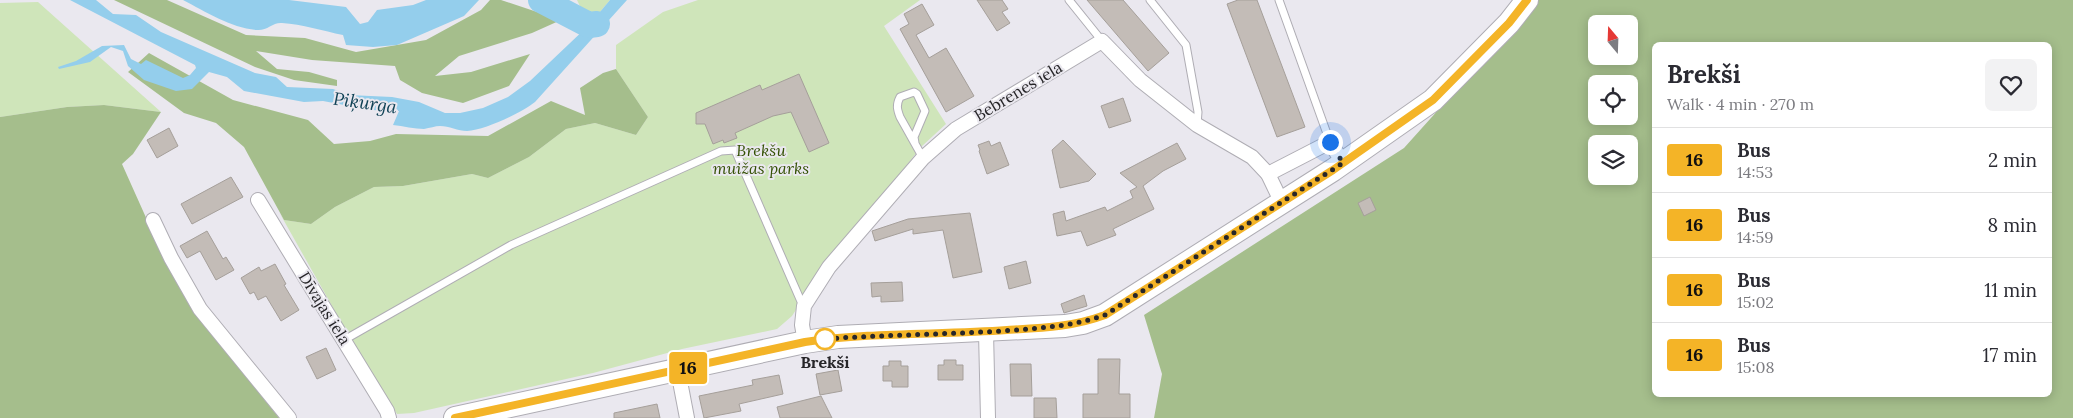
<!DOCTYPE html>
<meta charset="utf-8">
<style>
:root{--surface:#fff;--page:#f2f2f3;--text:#2b2b33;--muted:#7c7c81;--line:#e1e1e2}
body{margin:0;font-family:Lora,serif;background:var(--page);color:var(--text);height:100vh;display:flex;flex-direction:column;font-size:19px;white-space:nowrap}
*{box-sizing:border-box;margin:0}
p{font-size:16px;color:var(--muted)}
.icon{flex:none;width:28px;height:28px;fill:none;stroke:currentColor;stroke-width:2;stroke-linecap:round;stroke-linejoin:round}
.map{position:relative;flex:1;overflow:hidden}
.drawer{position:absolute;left:1652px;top:42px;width:400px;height:355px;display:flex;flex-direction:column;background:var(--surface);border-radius:8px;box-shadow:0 2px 12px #0003}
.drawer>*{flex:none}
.badge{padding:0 10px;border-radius:4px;font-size:18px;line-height:32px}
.needle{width:32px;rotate:341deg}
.buttons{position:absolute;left:1588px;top:15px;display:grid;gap:10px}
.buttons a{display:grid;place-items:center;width:50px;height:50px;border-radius:8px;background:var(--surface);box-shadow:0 2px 12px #0003;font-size:25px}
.you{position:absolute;width:25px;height:25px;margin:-12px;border:4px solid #fff;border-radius:50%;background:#1a73e8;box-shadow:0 0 0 8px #1a73e833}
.map>.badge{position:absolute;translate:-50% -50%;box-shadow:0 0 0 2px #fff}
.round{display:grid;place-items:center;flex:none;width:52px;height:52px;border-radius:8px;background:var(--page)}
.head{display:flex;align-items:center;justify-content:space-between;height:85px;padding:0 15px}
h1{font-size:24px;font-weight:800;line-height:38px}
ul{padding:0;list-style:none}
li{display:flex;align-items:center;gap:15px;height:65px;padding:0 15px;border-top:1px solid var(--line)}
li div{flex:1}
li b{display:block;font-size:19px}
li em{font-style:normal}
li .badge{min-width:55px;font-weight:700;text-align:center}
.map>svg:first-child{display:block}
.green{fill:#cfe5ba}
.forest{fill:#a5be8c;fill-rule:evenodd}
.water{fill:#94ceec}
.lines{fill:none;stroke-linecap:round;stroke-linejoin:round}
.river{stroke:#94ceec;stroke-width:26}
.building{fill:#c3bcb7;stroke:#a59f9a}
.service-casing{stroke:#afadb4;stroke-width:9}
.minor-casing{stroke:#afadb4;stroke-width:16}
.primary-casing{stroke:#afadb4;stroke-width:24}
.service{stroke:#fff;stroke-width:7}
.minor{stroke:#fff;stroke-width:14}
.primary{stroke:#fff;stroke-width:22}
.line-casing{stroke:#fff;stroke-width:11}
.line{stroke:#f4b427;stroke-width:8}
.walk{stroke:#272629;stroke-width:5;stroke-dasharray:0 9}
.stop-dot{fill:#fff;stroke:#f4b427;stroke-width:2.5}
.labels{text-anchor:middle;stroke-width:4;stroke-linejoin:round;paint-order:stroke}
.street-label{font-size:16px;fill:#272629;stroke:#eae8ef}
.park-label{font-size:16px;font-style:italic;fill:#345104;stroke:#eae8ef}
.stop-label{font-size:16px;font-weight:bold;fill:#272629;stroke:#eae8ef}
.water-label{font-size:18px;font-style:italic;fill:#0f4155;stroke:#eae8ef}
</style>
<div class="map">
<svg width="2073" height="418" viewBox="0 0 2073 418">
<rect width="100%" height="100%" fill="#eae8ef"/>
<g class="green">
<path d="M577,0H610L589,25Z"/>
<path d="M698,0H920L884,26L946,124L921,147L810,288L792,316L777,329L682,349L593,373L414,413L397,414L345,329L279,212L284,220L311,224L335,207L374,187L403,186L472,174L488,178L529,157L566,129L595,123L636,135L648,117L616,69V45L663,12Z"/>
<path d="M38,2L161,112L104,105L67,107L0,117V3Z"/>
</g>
<g class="forest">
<path d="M114,0H167L246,35L305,38L356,52L426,40L481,10L490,0H501L561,20L532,33L459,56L435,76L471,72L530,54L509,86L463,103L422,93L400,80L395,66L312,60L256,51L277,69L309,72L337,80V86L294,80L255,67Z"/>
<path d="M1537,0H2073V418H1154L1162,374L1144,315L1404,148ZM1596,24H1629V56H1596ZM1655,45H2050V395H1655ZM1596,84H1629V116H1596ZM1596,144H1629V176H1596Z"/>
<path d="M149,53L233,100L308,120L334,144L370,141L396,134L488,136L551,101L585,115L580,88L603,73L616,69L648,117L636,135L595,123L566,129L529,157L488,178L472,174L403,186L374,187L335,207L311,224L284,220L244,147L216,123L184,113L128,72Z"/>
<path d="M104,105L161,112L133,154L122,164L165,260L202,321L279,418H0V117L67,107Z"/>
</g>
<g class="water">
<path d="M70,0H96L113,14L136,15L161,32L255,73L276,77L287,87L333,89L349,95L392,97L419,102L445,113H460L483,108L508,97L530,81L589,25L610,0H627L535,102C521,113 485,130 467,131C458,131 449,126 440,126C435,126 430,128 424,129C415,129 403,126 393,125L399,111L371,110L323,101L304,102L244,91L227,77L209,72L192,89L176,91L144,80L128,66L123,51L111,47L90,62L59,69L58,67L76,61L102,46L124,45L131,59L141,64L146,60L183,78L190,75L196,68L195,65Z"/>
<path d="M183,0H289L346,7L360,24L368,22L377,10L413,5L426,0H479L464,16L397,45L373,47L346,45L343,35C323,31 302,24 282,23C273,22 267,31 257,30C231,28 206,12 183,0Z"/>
</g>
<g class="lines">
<path class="river" d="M541,0L589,25L597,24"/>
</g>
<g class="building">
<path d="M977,0H1002L1008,9L1002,12L1010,23L997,31Z"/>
<path d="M1087,0H1123L1169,53L1148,71Z"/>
<path d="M1238,0H1257L1305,127L1277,137L1227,4Z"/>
<path d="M922,4L934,25L916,35L929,58L946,48L974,96L946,112L900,29L909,24L904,14Z"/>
<path d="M799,74L829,143L809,152L791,112L773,116L735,133L737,138L724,143L723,140L713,144L705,124H696V113L760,85L762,90Z"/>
<path d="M1123,98L1131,121L1109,128L1101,106Z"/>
<path d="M169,128L178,146L157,158L147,140Z"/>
<path d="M1063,140L1096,174L1089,181L1060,188L1052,150Z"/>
<path d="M989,141L991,146L1000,142L1009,165L987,174L979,151L980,150L978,145Z"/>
<path d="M1177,143L1186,159L1163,171L1143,186L1154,209L1113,229L1116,235L1087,246L1081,231L1057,236L1053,214L1064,211L1066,221L1105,207L1107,211L1133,198L1130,191L1137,187L1120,173Z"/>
<path d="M231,177L243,197L192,224L181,204Z"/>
<path d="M1370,197L1376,210L1364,216L1358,203Z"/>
<path d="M970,213L982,272L953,278L943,230L913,234V229L875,241L872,231L908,219Z"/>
<path d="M207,231L223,259L226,257L234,270L216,280L200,251L187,258L180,246Z"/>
<path d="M1026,261L1031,283L1009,289L1004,267Z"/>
<path d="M275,264L286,284L284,285L299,310L281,321L266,296L258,300L254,292L250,294L241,278L259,267L261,271Z"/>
<path d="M902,282L903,301L881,302V296L872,297L871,283Z"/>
<path d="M1084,295L1087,306L1064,313L1061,304Z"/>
<path d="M326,348L336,370L317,379L306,357Z"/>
<path d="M1098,359H1120L1119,394H1130V418H1083V394H1098Z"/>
<path d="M944,360H956V365H963V380H938V365H944Z"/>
<path d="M889,361H901V366H908V387H892V381H883V366H889Z"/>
<path d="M1010,364H1031L1032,396H1011Z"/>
<path d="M838,370L842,391L820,395L816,374Z"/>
<path d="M779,375L783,394L739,404L741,411L704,418L699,396L753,385L752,380Z"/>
<path d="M821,396L832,418H780L777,407Z"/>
<path d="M1034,398H1056L1057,418H1034Z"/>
<path d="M657,404L660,418H614V413Z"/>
</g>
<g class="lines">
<defs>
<g id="service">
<path d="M1069,0L1102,41"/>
<path d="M1150,0L1186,45L1198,112L1197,125"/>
<path d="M1279,0L1330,142"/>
<path d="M915,143L914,137L925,111L917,94L914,92L900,97C896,105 897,109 900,117L923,158"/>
<path d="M344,340L511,245L721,151L735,150L803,306"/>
</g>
<g id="minor">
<path d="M1268,174L1330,142L1343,163"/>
<path d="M258,200L387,411L389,418"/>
<path d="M153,220L171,258L200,309L289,418"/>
<path d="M986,332L988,418"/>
<path d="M805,342L802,325L804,306L829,267L923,158L956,129L1102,41L1140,80L1197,125L1252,157L1268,174L1282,203"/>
<path d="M678,371L687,418"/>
</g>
<path id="primary" d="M455,418L805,342L838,337L1065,326L1083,323L1105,315L1333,170L1433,100L1509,23L1527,0"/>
</defs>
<use href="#service" class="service-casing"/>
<use href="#minor" class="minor-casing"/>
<use href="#primary" class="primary-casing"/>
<use href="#service" class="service"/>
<use href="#minor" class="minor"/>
<use href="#primary" class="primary"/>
</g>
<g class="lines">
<defs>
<path id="line" d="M455,418L805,342C872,332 940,335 1007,330C1041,328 1073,327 1105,315L1333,170L1433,100L1509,23L1527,0"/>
</defs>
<use href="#line" class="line-casing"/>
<use href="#line" class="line"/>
<path class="walk" d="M825,339L822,340L838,338C893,335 948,334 1003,331C1038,328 1071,327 1105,315L1343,163L1330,142"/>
</g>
<circle class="stop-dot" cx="825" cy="339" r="10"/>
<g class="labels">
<g class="street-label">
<text transform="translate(1018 91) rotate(-31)" y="6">Bebrenes iela</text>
<text transform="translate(325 308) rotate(58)" y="6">Dīvajas iela</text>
</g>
<g class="park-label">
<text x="761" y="156">Brekšu<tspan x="761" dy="18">muižas parks</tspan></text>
</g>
<g class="stop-label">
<text x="825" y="368">Brekši</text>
</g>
<g class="water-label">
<text transform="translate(365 103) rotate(8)" y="6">Piķurga</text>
</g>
</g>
</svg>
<div class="buttons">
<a><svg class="needle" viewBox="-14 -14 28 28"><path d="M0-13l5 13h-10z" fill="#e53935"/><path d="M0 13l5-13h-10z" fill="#7c7c81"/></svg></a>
<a><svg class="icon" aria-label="locate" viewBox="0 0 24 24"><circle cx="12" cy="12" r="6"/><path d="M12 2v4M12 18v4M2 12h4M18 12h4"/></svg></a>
<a><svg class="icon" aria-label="layers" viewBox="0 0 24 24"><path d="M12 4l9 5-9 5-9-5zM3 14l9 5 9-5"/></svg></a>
</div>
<div class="you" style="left:1330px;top:142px"></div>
<b class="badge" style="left:688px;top:368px;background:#f4b427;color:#111">16</b>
<section class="drawer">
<div class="head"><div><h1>Brekši</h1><p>Walk · 4 min · 270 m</p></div><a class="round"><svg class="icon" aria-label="heart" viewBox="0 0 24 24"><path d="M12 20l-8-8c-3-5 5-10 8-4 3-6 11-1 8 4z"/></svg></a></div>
<ul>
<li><span class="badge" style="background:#f4b427;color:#111">16</span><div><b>Bus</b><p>14:53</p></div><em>2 min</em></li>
<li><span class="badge" style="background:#f4b427;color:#111">16</span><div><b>Bus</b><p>14:59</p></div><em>8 min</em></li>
<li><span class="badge" style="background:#f4b427;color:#111">16</span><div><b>Bus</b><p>15:02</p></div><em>11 min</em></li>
<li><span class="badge" style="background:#f4b427;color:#111">16</span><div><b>Bus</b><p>15:08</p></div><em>17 min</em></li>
</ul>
</section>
</div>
